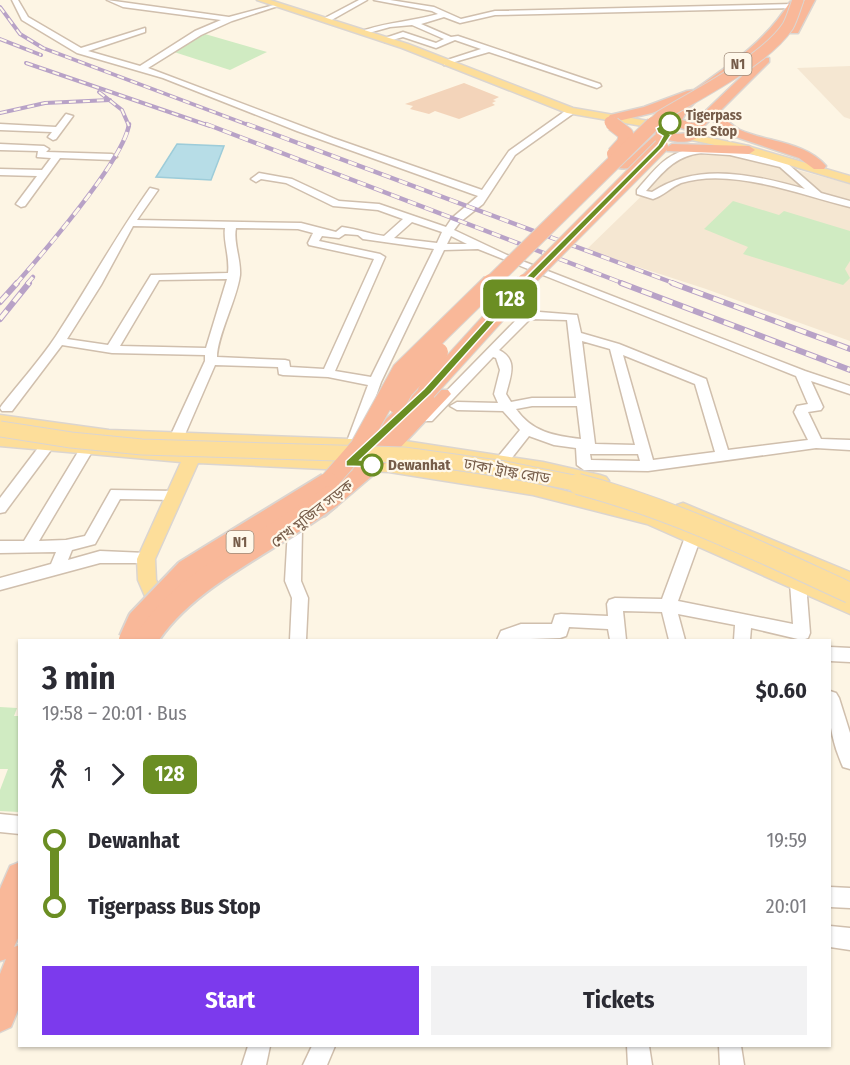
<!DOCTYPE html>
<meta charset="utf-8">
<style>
:root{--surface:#fff;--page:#f2f2f3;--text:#2b2b33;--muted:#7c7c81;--accent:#7c3aed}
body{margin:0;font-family:"Fira Sans Condensed","Noto Sans Bengali",sans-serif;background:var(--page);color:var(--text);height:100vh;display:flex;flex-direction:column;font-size:22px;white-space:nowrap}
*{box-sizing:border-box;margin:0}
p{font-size:20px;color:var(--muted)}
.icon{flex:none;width:33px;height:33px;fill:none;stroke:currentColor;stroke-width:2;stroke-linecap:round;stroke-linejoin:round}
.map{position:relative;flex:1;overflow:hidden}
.details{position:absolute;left:18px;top:639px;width:813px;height:408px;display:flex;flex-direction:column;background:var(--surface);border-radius:0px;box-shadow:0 2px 4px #0004}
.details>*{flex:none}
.badge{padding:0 12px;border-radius:9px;font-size:21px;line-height:39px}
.map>.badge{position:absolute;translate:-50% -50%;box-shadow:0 0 0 3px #fff}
.legs{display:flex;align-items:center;gap:9px;height:66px;padding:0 24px;font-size:20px}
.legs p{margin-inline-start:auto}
.summary{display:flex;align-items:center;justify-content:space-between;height:102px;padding:0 24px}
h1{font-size:33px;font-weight:700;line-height:45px}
.cta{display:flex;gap:12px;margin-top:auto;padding:12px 24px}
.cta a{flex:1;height:69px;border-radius:0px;background:var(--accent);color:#fff;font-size:24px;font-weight:700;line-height:69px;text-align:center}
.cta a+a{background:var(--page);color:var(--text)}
ul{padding:0 24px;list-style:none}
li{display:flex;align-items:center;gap:21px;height:66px;font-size:22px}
li i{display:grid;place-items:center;width:9px;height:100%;margin:0 8px;background:currentColor}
li i::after{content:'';width:15px;height:15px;margin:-8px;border:4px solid;border-radius:50%;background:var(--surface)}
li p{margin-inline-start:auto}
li:first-child i{background:linear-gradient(#0000 50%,currentColor 0)}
li:last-child i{background:linear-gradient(currentColor 50%,#0000 0)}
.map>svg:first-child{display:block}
.residential{fill:#f5e7d2}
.green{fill:#d0ebc2}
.water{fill:#b7dde7;stroke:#9dccd9;stroke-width:1.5}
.building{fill:#f3d4ba}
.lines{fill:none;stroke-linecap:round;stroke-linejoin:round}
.minor-casing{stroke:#d0bfad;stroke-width:3}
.major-casing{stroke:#dbd5d0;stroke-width:3}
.highway-casing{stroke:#dbd5d0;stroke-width:3}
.minor{fill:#fff;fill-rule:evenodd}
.major{fill:#fdde9a;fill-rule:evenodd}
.highway{fill:#f9b899;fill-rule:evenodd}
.rail-far2-casing{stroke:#b8a2c7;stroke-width:4}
.rail-far1-casing{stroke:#b8a2c7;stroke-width:4.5}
.rail-casing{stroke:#b8a2c7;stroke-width:6}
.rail-far2{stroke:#fff8ea;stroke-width:2;stroke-dasharray:7;stroke-linecap:butt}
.rail-far1{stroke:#fff8ea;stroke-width:3;stroke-dasharray:9;stroke-linecap:butt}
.rail{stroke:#fff8ea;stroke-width:4;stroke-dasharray:11;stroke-linecap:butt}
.major-bridge-far1-casing{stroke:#dbd5d0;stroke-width:17;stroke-linecap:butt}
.major-bridge-casing{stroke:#dbd5d0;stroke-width:22;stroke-linecap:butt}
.highway-bridge-far3-casing{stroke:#dbd5d0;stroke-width:13;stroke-linecap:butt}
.highway-bridge-far2-casing{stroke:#dbd5d0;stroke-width:16;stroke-linecap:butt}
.highway-bridge-far1-casing{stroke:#dbd5d0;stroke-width:20;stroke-linecap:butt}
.highway-bridge-casing{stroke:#dbd5d0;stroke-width:26;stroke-linecap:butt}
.major-bridge-far1{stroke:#fdde9a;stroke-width:15}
.major-bridge{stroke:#fdde9a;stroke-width:20}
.highway-bridge-far3{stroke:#f9b899;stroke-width:11}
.highway-bridge-far2{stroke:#f9b899;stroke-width:14}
.highway-bridge-far1{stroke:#f9b899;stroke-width:18}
.highway-bridge{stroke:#f9b899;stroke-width:22}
.line-1{fill:#6b8e23;stroke:#fff;stroke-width:1.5}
.stop-1-dot{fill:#fff;stroke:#6b8e23;stroke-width:3}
.labels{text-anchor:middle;stroke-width:4.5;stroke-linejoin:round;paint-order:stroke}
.shield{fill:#fff8ea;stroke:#9f8b79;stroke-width:1.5}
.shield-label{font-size:14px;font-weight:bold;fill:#765c49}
.far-stop-label{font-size:14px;font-weight:bold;fill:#765c49;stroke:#fff8ea;text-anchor:start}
.stop-label{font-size:15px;font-weight:bold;fill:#765c49;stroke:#fff8ea;text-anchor:start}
.street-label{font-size:15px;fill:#765c49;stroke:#fff8ea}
</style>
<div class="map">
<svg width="850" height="1065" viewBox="0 0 850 1065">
<rect width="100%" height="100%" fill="#fdf5e4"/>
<g class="residential">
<path d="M850,66V119L844,117L797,68Z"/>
<path d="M730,152L850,184V341L706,289L586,250L658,180L681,154Z"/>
</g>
<g class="green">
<path d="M205,34L267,52L230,70L174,52Z"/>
<path d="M733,201L779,215L784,211L850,231V261L845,269L850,278L843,285L743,254L748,247L704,229Z"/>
<path d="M0,707L17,708L14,716H19V812L0,811V790L8,769H0Z"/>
</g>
<path class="water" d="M177,144L224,146L211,180L156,177Z"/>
<path class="building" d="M464,83L499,97L493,100L496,101L492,103L495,105L459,119L435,111L429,114L410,109L413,106L405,104Z"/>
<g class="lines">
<defs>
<g id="minor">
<path d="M12,0H18L28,17L81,48L145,28V32L88,51L140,66L195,31L221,20L123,7L107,0L229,17L278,4V6L232,21L201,35L148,68L333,138L482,190L509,151L568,109H574V113L515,155L483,204L460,222L454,230L507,255L805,371L850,386V394L811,381L823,407L821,410L808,412L821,439L850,440V450L816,448L648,471L584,470L577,465L576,448L554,445L529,436L507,464H497L495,461L497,458L520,430L503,411L457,410L450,406L457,402L498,403L494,394L500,370L496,358L493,357L432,421H422L420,418L523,313L527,311L577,315L581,333L619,344L706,379L728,450L808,440L794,412L797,406L808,404L796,376L478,249L444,250L381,382L358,447L353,449L346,444L368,385L328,377L283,375L279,374L278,367L215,365L183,439L181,442H171L169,439L205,361V355L112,353L62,345L12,411H2L0,408L2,405C20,382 40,360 56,336C88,287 116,236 150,188L158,190L137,220L301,223L336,232L342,227C358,229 369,234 384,236L403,219L378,210L333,206L286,183L261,179L256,182L251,179L259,173L292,179L339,201L379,204L446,227L452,218L478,196L297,131L163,78L77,53L22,20ZM412,222L442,232L437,243L394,238ZM133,226L225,228C223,241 230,257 228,273L151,275L108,345L67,339L101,285ZM236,228L298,229L313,233L308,243L309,245L374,259L324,369L290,367L289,361L285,360L217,357C217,336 237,299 240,275C241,259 233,242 236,228ZM345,234L358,235L363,239L434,249L371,377L335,371L385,257L380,254L319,241L322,236L339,238ZM451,236L467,244H447ZM227,279L206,348L120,346L159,280ZM530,319L567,320L576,398H532L511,402L506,394C510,377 519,360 499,350ZM582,341L610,349L635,445L595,444ZM623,355L695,384L715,452L653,460ZM532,406H577L581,439C554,436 532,432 516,409ZM590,454H638L640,461L591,460Z"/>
<path d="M359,0H367L328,22L321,20Z"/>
<path d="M374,0H390L434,7L461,19L495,11L793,4L797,6L793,8L495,15L460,23L444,17L421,24L451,37L458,36L600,84L601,86L597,88L489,52L444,65V61L481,49L455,40L436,48L403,37L385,42V38L403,32L436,43L444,39L412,25L390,27L365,34V30C389,22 414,21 438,14L432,11Z"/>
<path d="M66,114L73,116L56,139L53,140L48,137L52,132L0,130V124L56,127Z"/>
<path d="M0,144L44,146L49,149L46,152L112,154L117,157L112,160L60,158L25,206L21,207L16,204L37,176L0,175V169L42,170L51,158L37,157L38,151L0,150Z"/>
<path d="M701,147L730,150L772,159L780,157L821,193L850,201V207C801,195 731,167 681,183C671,187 663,196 653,199L637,194V190C658,166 667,151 701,147ZM701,153L730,155L780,167L805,189C755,175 698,161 652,192L646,191C663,172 675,156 701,153Z"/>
<path d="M46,442L51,444L53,447L51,450L5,512L0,513V498L41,444Z"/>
<path d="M86,445L93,450L39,541L66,540L85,536L111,490L178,491L180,495L178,499L173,500L120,499L95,544L72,550L68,560L100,551L146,553L151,555L154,559L151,563H100L0,590V578L51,564L56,552L0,553V541H24L81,447Z"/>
<path d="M295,524L300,525L302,529L301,581L308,598L306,640H290L292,598L285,581L288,529L290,525Z"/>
<path d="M693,531L698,533L701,537L678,601L793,624L790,583L792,579H804L806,583L810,633L808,638L802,640L751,628L750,640H734L735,625L678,614L685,640H669L662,612L623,611L626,640H610L608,629L569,627L566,636L560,638L497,640L501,631L521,624H552L555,615L561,614L608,616L607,604L609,600L615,598L662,599L685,537L688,533Z"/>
<path d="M830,647L850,648V662L830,661Z"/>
<path d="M830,691L836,693L839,698L850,733V769L843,767C832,743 827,716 830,691Z"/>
<path d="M0,814L20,816V834L0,832Z"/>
<path d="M830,887L850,888V908L830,907Z"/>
<path d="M830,926L850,928V950L830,947Z"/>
<path d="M248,1046H270L266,1065H242Z"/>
<path d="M312,1046H335L327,1065H303Z"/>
<path d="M627,1046H649L652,1065H628Z"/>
<path d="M719,1046H741L744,1065H720Z"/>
</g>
<g id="major">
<path d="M257,0H270L408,44L573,108L660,123L665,126L660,129L567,113L402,48Z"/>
<path d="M691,134L744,145L850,176V183L738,150L687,139L686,137Z"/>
<path d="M0,415L109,430L405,441L543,462L600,475L606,477L609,481L606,485L600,487L543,474L405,451L109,440L0,425Z"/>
<path d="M0,436L141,449L389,460L533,483L658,514L850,598V614L647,524L533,495L389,472L198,463L155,559L156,580L164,596L161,601L154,603L147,601L138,580L137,559L181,462L0,446Z"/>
<path d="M683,503L850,572V587L677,513L674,509L677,505Z"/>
</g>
<g id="highway">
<path d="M805,0H815L798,33H790L789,31Z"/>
<path d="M793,1L798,4C785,30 763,52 740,69C720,84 693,96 682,120L693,123L761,58H769V62L718,113C725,118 732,126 740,130C767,142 806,142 826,166L824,169H814L799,158L730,135L711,119L700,130L702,134C692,144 678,143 665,139C653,151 639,172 619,168L617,165L629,159L656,134L653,130L659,121L670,119L683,100L652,113L614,122L608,118L610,115L644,107L687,91L694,90C731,64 765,42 790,2ZM675,126L687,130L689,133L677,134L666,129Z"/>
<path d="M672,144L749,146L755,150L749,154L667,151L666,148Z"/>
<path d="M427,385L435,390H448L451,394L379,470L325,516L318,518L311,516L308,511L311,506L353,470H341L338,465L341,460L421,387Z"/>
<path d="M20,862V934L14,947L20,945V1005L11,1027L0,1032V974L6,959L0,961V889L10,866Z"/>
</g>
</defs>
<use href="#minor" class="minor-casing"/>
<use href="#major" class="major-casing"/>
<use href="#highway" class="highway-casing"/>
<use href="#minor" class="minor"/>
<use href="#major" class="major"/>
<use href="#highway" class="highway"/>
<defs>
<g id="rail-far2">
<path d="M0,7L20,34L43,48L251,126"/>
<path d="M0,39L41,55"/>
<path d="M26,63L210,126"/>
<path d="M99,92L122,110L129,126"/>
<path d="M0,113L45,103L110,100"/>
</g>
<g id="rail-far1">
<path d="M206,124L625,284"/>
<path d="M247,124L676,284"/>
<path d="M16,284C42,254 125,159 129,124"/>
<path d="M27,284L33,277"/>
</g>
<g id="rail">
<path d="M621,283L850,370"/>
<path d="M672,283L850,349"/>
<path d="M0,302L17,283"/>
<path d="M0,319L29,283"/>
</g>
</defs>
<use href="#rail-far2" class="rail-far2-casing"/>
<use href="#rail-far1" class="rail-far1-casing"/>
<use href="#rail" class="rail-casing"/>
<use href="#rail-far2" class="rail-far2"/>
<use href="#rail-far1" class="rail-far1"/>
<use href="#rail" class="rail"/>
<defs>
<path id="major-bridge-far1" d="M0,429L71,440L142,447L404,455L505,469L584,485"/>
<path id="major-bridge" d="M578,484C673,509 761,552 850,593"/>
<g id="highway-bridge-far3">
<path d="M610,122L615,126"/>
<path d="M651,126L661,116C696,95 766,60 788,26C792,19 795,8 798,0"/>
</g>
<g id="highway-bridge-far2">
<path d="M613,124L626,134L624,143L614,154"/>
<path d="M490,284L653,124"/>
<path d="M524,284L661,146"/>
</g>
<g id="highway-bridge-far1">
<path d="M427,391L525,283"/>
<path d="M396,404L404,390L439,352"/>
<path d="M326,485L359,447L401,371L491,283"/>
</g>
<g id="highway-bridge">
<path d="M130,640L139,620L186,571L328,484"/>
<path d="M146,640C184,577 272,542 330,497"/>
</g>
</defs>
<use href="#major-bridge-far1" class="major-bridge-far1-casing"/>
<use href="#major-bridge" class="major-bridge-casing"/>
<use href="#highway-bridge-far3" class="highway-bridge-far3-casing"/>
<use href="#highway-bridge-far2" class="highway-bridge-far2-casing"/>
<use href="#highway-bridge-far1" class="highway-bridge-far1-casing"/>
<use href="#highway-bridge" class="highway-bridge-casing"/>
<use href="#major-bridge-far1" class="major-bridge-far1"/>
<use href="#major-bridge" class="major-bridge"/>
<use href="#highway-bridge-far3" class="highway-bridge-far3"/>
<use href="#highway-bridge-far2" class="highway-bridge-far2"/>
<use href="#highway-bridge-far1" class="highway-bridge-far1"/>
<use href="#highway-bridge" class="highway-bridge"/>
</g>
<path class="line-1" d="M668,121L674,123L663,129L671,135L663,147L524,289L431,393L360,460L376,462V467L346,466V461L424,389L518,285L658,145L663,136L658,133L656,128Z"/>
<g class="stop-1-dot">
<circle cx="670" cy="123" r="10"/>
<circle cx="372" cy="465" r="10"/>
</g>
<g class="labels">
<g class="shield">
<rect x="724.5" y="53" width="27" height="22" rx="4.5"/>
<rect x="226.5" y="531" width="27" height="22" rx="4.5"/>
</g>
<g class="shield-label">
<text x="738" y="69">N1</text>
<text x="240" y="547">N1</text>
</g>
<g class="far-stop-label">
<text x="686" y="120">Tigerpass<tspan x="686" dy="16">Bus Stop</tspan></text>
</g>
<g class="stop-label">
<text x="388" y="470">Dewanhat</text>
</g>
<g class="street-label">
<text transform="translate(507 471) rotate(10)" y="5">ঢাকা ট্রাঙ্ক রোড</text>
<text transform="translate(312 514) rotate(-38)" y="5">শেখ মুজিব সড়ক</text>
</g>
</g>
</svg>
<b class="badge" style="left:510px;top:299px;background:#6b8e23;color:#fff">128</b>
<section class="details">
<div class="summary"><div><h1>3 min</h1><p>19:58 – 20:01 · Bus</p></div><b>$0.60</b></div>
<div class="legs"><svg class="icon" aria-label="walk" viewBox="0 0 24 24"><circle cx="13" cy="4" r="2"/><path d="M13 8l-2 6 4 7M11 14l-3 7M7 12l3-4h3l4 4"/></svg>1<svg class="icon" aria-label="forward" viewBox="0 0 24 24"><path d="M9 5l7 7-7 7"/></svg><b class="badge" style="background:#6b8e23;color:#fff">128</b></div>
<ul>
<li><i style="color:#6b8e23"></i><b>Dewanhat</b><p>19:59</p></li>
<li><i style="color:#6b8e23"></i><b>Tigerpass Bus Stop</b><p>20:01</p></li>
</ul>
<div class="cta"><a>Start</a><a>Tickets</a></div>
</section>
</div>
